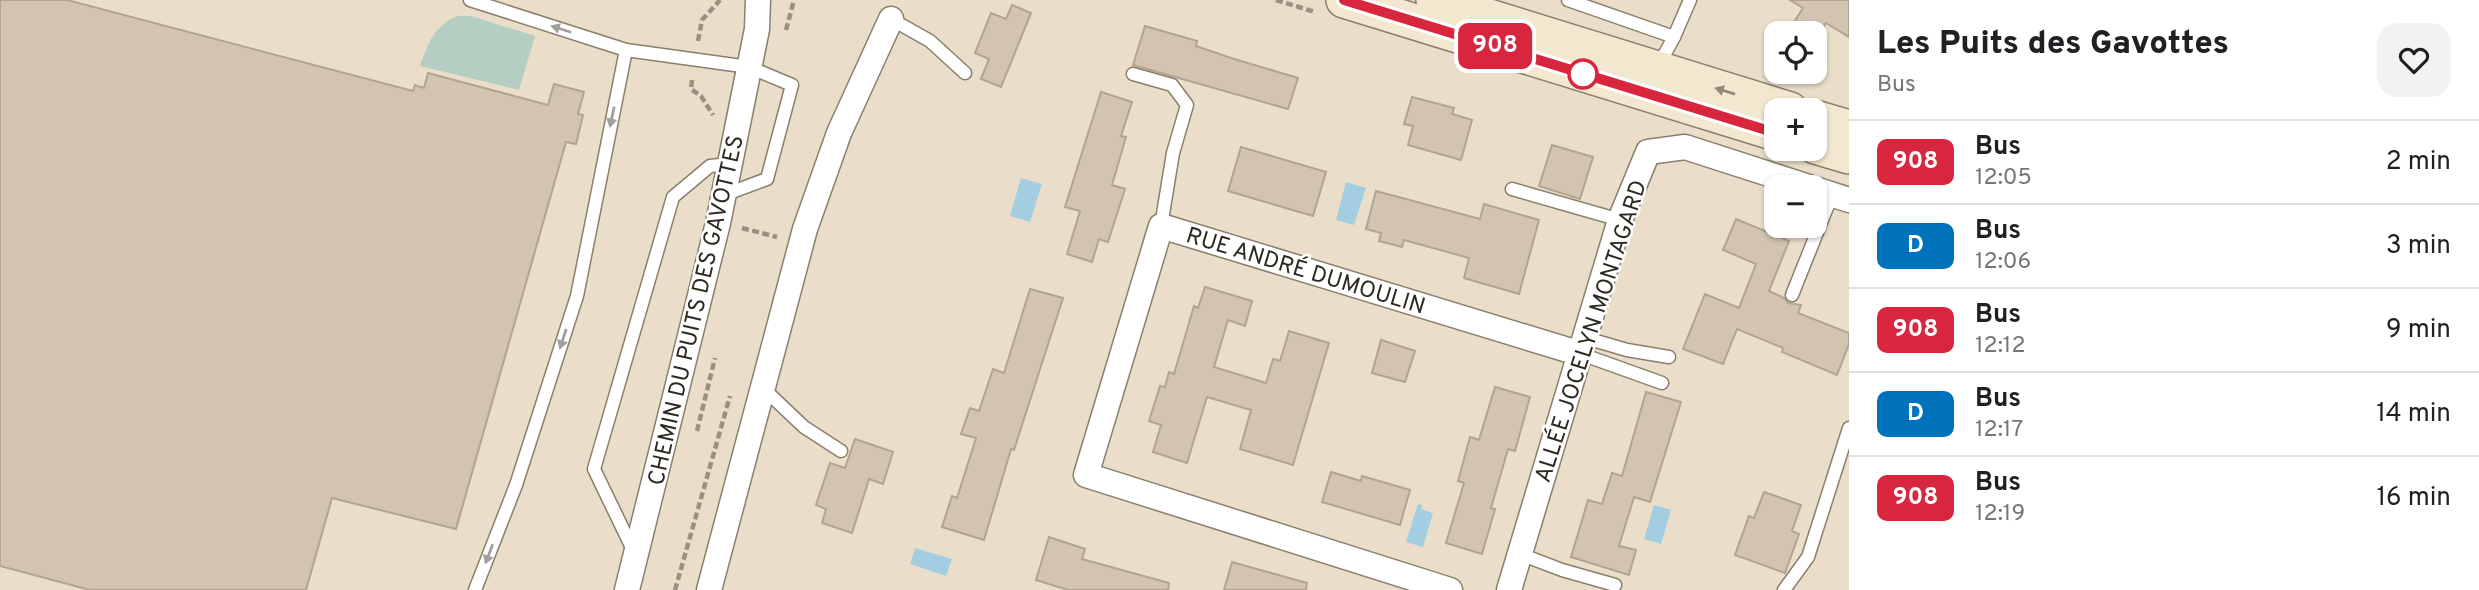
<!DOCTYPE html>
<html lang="fr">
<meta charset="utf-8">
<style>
:root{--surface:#fff;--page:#f2f2f2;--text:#202124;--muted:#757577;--line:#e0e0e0}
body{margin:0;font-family:Overpass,sans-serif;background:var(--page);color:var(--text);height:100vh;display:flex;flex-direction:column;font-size:26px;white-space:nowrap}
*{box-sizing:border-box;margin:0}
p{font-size:23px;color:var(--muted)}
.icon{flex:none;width:38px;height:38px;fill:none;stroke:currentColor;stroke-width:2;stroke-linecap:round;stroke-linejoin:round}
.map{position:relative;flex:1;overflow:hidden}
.sheet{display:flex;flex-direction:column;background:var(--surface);width:630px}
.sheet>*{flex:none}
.badge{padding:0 14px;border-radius:10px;font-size:24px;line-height:46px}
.fabs{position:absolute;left:1764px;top:21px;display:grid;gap:14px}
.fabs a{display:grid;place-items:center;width:63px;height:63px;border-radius:14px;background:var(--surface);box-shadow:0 2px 5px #0004;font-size:35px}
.map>.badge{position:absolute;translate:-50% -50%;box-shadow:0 0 0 4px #fff}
.round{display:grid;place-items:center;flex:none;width:74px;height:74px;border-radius:21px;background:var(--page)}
.overview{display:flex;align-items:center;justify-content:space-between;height:119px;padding:0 28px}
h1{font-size:33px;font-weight:800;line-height:52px}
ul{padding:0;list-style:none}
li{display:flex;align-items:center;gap:21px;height:84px;padding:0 28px;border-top:2px solid var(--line)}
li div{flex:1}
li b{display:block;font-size:26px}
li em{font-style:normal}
li .badge{min-width:77px;font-weight:700;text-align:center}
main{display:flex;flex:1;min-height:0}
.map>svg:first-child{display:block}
.green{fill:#b4cec1}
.water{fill:#a3cee1}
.building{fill:#d3c4b2;stroke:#b2a392;stroke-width:2}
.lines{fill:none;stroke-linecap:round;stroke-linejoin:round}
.lane-casing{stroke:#8a7f6c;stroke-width:15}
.street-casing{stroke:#8a7f6c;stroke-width:27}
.secondary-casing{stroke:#8a7f6c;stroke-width:38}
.path{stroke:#999182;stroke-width:4.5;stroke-dasharray:7 3.5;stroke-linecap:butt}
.lane{stroke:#fff;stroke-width:12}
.street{stroke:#fff;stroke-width:24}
.secondary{stroke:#f2e8cf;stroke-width:35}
.oneway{fill:#a09f9b}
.oneway2{fill:#908878}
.line-casing{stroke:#fff;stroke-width:16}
.line{stroke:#d7263d;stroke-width:10}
.stop-dot{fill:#fff;stroke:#d7263d;stroke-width:3.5}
.labels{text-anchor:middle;stroke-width:5;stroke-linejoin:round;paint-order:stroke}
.street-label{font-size:23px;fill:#2d2921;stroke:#fff}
</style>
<main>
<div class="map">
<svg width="1849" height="590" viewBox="0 0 1849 590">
<rect width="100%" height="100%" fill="#eadeca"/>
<path class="green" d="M457,16H471L535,36L519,90L420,66C428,43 434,26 457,16Z"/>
<g class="water">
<path d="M1021,178L1042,184L1030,222L1010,216Z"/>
<path d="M1346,182L1366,188L1354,225L1336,220Z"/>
<path d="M1418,504L1422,505L1421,509L1433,513L1423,547L1406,542Z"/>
<path d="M1654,505L1671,510L1661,544L1644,539Z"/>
<path d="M915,548L952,559L946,576L910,564Z"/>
</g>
<g class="building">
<path d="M0,0H67L413,91L415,85L424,88L428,73L548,105L554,84L584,92L578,114L583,115L576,144L566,142L456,529L332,498L306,590H90L0,566Z"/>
<path d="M1790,0H1849V37L1826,23L1815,41V33H1787L1803,8Z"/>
<path d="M1012,5L1031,13L1001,87L981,79L989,59L975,53L991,13L1006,19Z"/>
<path d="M1145,26L1197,41L1196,46L1231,58L1298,78L1288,109L1133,65Z"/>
<path d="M1101,92L1132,102L1121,136L1126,137L1112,185L1125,189L1108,242L1099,239L1092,262L1067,254L1080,211L1065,207Z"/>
<path d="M1412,97L1454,108L1452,114L1472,120L1461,160L1408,145L1413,126L1404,124Z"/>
<path d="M1552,145L1593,157L1580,199L1539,186Z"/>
<path d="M1241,147L1326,172L1313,216L1228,191Z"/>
<path d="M1376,191L1480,219L1484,204L1539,220L1519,294L1464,278L1469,258L1404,240L1402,247L1379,241L1381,233L1366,229Z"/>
<path d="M1736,219L1789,241L1769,291L1784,298L1788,303L1801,305L1798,313L1849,333V344L1837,375L1782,352L1783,348L1737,329L1723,364L1683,349L1705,294L1739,308L1756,264L1723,250Z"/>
<path d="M1205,287L1252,301L1245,326L1228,320L1214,367L1266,383L1273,359L1280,361L1289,331L1329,343L1293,465L1240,449L1251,410L1207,397L1187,463L1153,452L1161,425L1149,421L1160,386L1165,387L1169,372L1174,374L1194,306L1198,308Z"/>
<path d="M1030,289L1063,298L1014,450L1011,449L984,540L942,527L952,496L957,498L976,438L961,434L970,408L979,411L993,369L1004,373Z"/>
<path d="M1381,340L1415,351L1405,382L1372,373Z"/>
<path d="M1495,387L1530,397L1515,451L1508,449L1491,508L1495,509L1482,554L1446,543L1464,483L1458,481L1470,437L1479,440Z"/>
<path d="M1646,392L1681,402L1650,502L1634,497L1619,546L1636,550L1629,575L1571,557L1588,500L1602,504L1612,473L1622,476Z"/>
<path d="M855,439L893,452L883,484L869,479L852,533L822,523L826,509L816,505L830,463L845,468Z"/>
<path d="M1331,472L1361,481L1362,476L1410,490L1400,525L1322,502Z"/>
<path d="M1764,492L1801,505L1792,531L1799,534L1785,573L1735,555L1749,516L1754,518Z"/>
<path d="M1049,537L1085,549L1082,559L1169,583L1168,590H1068L1036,580Z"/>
<path d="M1232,562L1307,583L1306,590H1224Z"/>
</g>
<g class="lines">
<defs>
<g id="lane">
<path d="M470,0L626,50L749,67L792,85L767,179L724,195"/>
<path d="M1568,0L1674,37L1657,68"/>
<path d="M891,19L930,41L965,73"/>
<path d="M1674,37L1690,0"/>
<path d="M1133,74L1172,85L1187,105L1173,153L1161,226"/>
<path d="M1512,189L1620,220"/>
<path d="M1792,295L1832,195"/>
<path d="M1586,338L1627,350L1669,357"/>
<path d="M1581,354L1662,383"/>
<path d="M764,389L804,427L841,451"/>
<path d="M634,552L594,469L673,197L710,166L730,164"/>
<path d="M1520,554L1562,570L1615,585"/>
<path d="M475,590L516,485L577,296L626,50"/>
<path d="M1784,590L1808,557L1849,428"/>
</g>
<g id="street">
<path d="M1815,189L1849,200"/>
<path d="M627,590L718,223L757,29L758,0"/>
<path d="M709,590L805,229L839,133L891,19"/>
<path d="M1450,590L1086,475L1161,226L1581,354"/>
<path d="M1509,590L1620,220L1648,152L1685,147L1809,187"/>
</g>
<g id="secondary">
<path d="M1344,0L1776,133"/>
<path d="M1434,0L1790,110"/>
<path d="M1815,118L1849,128"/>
<path d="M1815,146L1849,156"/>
</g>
</defs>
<use href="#lane" class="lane-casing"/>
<use href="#street" class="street-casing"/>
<use href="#secondary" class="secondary-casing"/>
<g class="path">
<path d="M1276,0L1315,12"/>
<path d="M786,30L794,0"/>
<path d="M698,41L702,20L720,0"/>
<path d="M692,80L691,89L701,96L713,115"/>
<path d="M742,228L777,237"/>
<path d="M697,431L715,358"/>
<path d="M675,590L730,396"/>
</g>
<use href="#lane" class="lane"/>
<use href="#street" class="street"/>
<use href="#secondary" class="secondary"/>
</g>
<defs><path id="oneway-solid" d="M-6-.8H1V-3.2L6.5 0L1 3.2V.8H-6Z" transform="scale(1.75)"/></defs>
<g class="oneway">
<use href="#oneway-solid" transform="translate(561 29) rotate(-162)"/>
<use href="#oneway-solid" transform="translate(612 117) rotate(102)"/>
<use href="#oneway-solid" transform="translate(563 339) rotate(108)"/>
<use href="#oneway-solid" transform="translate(489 554) rotate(111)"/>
</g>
<use class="oneway2" href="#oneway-solid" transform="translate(1725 91) rotate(-163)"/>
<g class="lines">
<defs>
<path id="line" d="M1344,0L1776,133"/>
</defs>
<use href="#line" class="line-casing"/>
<use href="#line" class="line"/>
</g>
<circle class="stop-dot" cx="1583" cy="74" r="14"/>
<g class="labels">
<g class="street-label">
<text transform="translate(1306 270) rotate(17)" y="8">RUE ANDRÉ DUMOULIN</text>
<text transform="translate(695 310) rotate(-77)" y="8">CHEMIN DU PUITS DES GAVOTTES</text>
<text transform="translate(1590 331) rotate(-72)" y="8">ALLÉE JOCELYN MONTAGARD</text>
</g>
</g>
</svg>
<div class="fabs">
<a><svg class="icon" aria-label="locate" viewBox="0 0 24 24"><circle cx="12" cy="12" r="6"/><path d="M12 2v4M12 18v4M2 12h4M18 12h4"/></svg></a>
<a>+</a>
<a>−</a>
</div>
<b class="badge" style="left:1495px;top:46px;background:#d7263d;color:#fff">908</b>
</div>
<section class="sheet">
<div class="overview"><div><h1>Les Puits des Gavottes</h1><p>Bus</p></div><a class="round"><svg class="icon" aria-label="heart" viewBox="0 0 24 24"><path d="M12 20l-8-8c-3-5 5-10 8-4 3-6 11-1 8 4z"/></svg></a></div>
<ul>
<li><span class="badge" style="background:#d7263d;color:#fff">908</span><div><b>Bus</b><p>12:05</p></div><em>2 min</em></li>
<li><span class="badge" style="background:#0072bc;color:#fff">D</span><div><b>Bus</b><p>12:06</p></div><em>3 min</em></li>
<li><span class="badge" style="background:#d7263d;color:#fff">908</span><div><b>Bus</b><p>12:12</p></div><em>9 min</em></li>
<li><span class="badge" style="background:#0072bc;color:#fff">D</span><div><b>Bus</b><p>12:17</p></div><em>14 min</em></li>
<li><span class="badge" style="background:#d7263d;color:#fff">908</span><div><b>Bus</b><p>12:19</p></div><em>16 min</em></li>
</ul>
</section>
</main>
